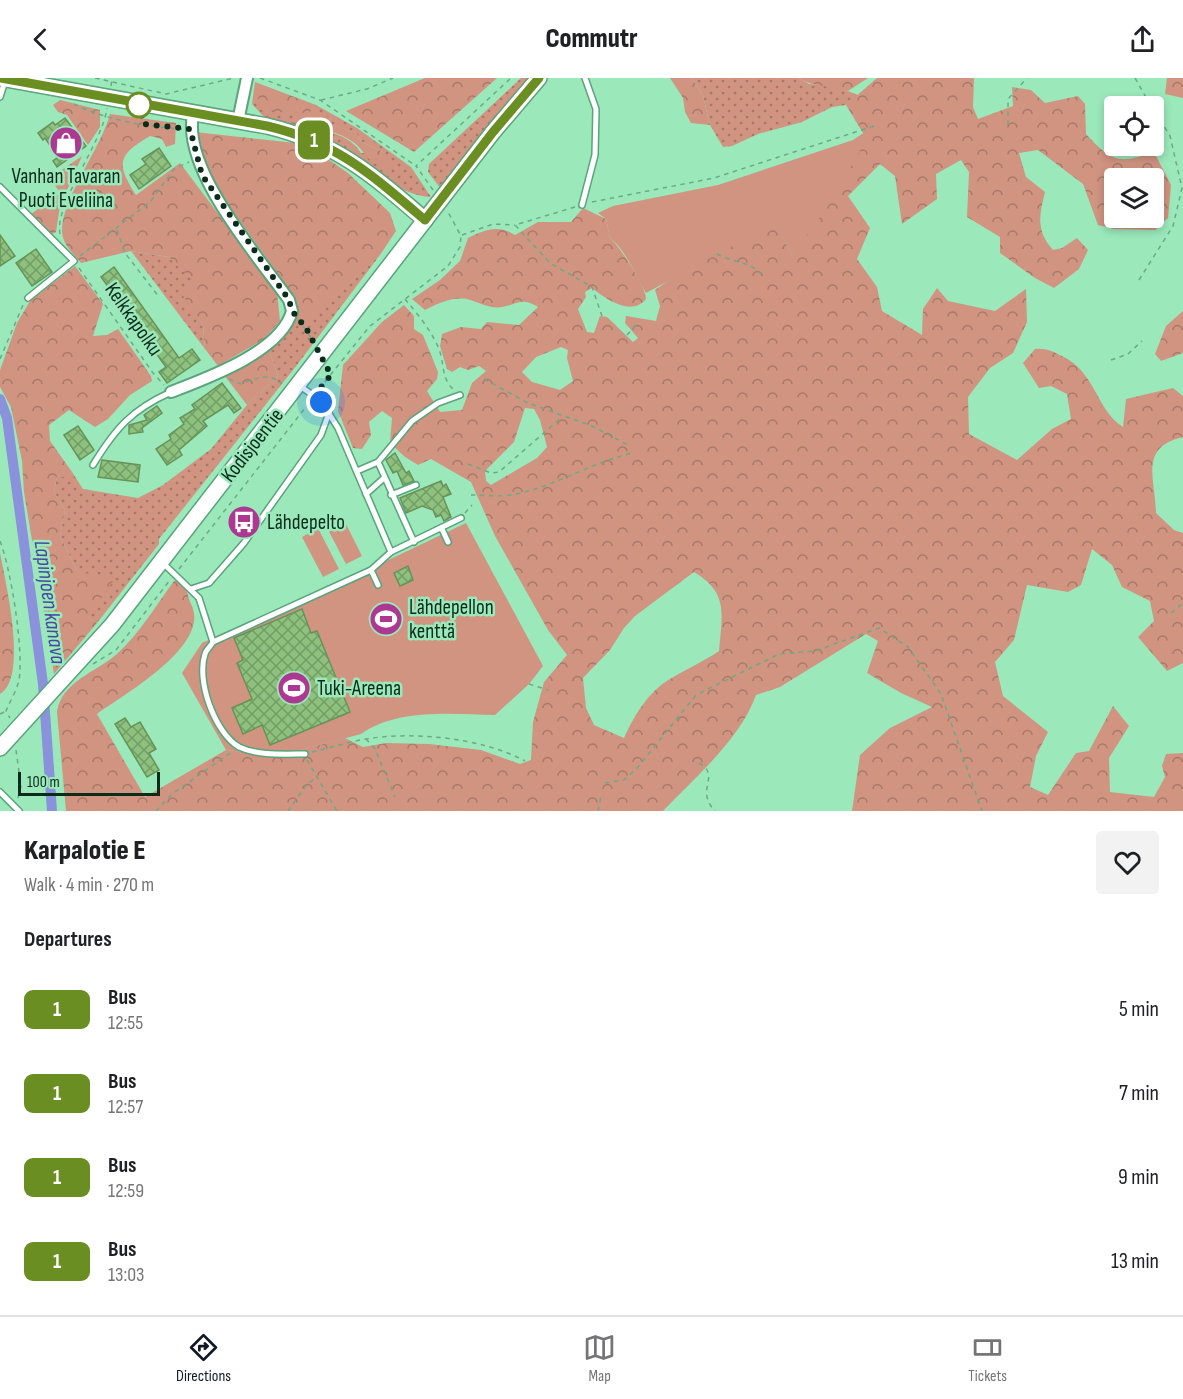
<!DOCTYPE html>
<meta charset="utf-8">
<style>
:root{--surface:#fff;--page:#f2f2f2;--text:#202124;--muted:#757577;--line:#e0e0e0;--accent:#111827}
body{margin:0;font-family:"Sofia Sans Condensed",sans-serif;background:var(--page);color:var(--text);height:100vh;display:flex;flex-direction:column;font-size:22px;white-space:nowrap}
*{box-sizing:border-box;margin:0}
p{font-size:20px;color:var(--muted)}
.icon{flex:none;width:33px;height:33px;fill:none;stroke:currentColor;stroke-width:2;stroke-linecap:round;stroke-linejoin:round}
.map{position:relative;height:733px;overflow:hidden}
.details{display:flex;flex-direction:column;background:var(--surface);flex:1}
.details>*{flex:none}
.badge{padding:0 12px;border-radius:9px;font-size:21px;line-height:39px}
.controls{position:absolute;left:1104px;top:18px;display:grid;gap:12px}
.controls a{display:grid;place-items:center;width:60px;height:60px;border-radius:6px;background:var(--surface);box-shadow:0 3px 9px #0003;font-size:30px}
.scale{position:absolute;left:18px;bottom:15px;width:142px;box-sizing:border-box;padding-left:6px;border:3px solid #0b2b1b;border-top:0;font-size:16px;line-height:21px;white-space:nowrap;color:#0b2b1b;-webkit-text-stroke:4px #9be8bb;paint-order:stroke}
.you{position:absolute;width:30px;height:30px;margin:-15px;border:4px solid #fff;border-radius:50%;background:#1a73e8;box-shadow:0 0 0 9px #1a73e833}
.map>.badge{position:absolute;translate:-50% -50%;box-shadow:0 0 0 3px #fff}
h2{padding:0 24px;font-size:22px;line-height:54px}
.round{display:grid;place-items:center;flex:none;width:63px;height:63px;border-radius:6px;background:var(--page)}
.head{display:flex;align-items:center;justify-content:space-between;height:102px;padding:0 24px}
h1{font-size:28px;font-weight:800;line-height:45px}
ul{padding:0;list-style:none}
li{display:flex;align-items:center;gap:18px;height:84px;padding:0 24px}
li div{flex:1}
li b{display:block;font-size:22px}
li em{font-style:normal}
li .badge{min-width:66px;font-weight:700;text-align:center}
header{display:flex;justify-content:space-between;align-items:center;height:78px;padding:0 24px;background:var(--surface);font-size:27px;font-weight:800}
.dock{display:flex;justify-content:space-around;align-items:center;height:84px;border-top:2px solid var(--line);background:var(--surface);font-size:16px;color:var(--muted)}
.dock a{display:grid;justify-items:center;gap:3px}
.dock .active{color:var(--accent)}
.map>svg:first-child{display:block}
.grass{fill:url(#grass-dots)}
.forest{fill:url(#forest-crowns);fill-rule:evenodd}
.park{fill:#d09481}
.lines{fill:none;stroke-linecap:round;stroke-linejoin:round}
.canal{stroke:#8992da;stroke-width:10}
.building{fill:url(#building-cross-hatch);stroke:#679358;stroke-width:1.5}
.lane-casing{stroke:#59a47b;stroke-width:8}
.street-casing{stroke:#59a47b;stroke-width:14}
.secondary-casing{stroke:#59a47b;stroke-width:18}
.path{stroke:#6caa86;stroke-width:1.5;stroke-dasharray:4.5 4.5;stroke-linecap:butt}
.lane{stroke:#fff;stroke-width:5}
.street{stroke:#fff;stroke-width:10}
.secondary{stroke:#fff;stroke-width:15}
.line-casing{stroke:#fff;stroke-width:14}
.line{stroke:#6b8e23;stroke-width:9}
.walk{stroke:#0b2b1b;stroke-width:6;stroke-dasharray:0 10.8}
.stop-dot{fill:#fff;stroke:#6b8e23;stroke-width:3}
.labels{text-anchor:middle;stroke-width:5;stroke-linejoin:round;paint-order:stroke}
.poi-label{font-size:21px;fill:#0b2b1b;stroke:#9be8bb;text-anchor:start}
.street-label{font-size:21px;fill:#0b2b1b;stroke:#9be8bb}
.water-label{font-size:22px;font-style:italic;fill:#47499f;stroke:#9be8bb}
</style>
<header><svg class="icon" aria-label="back" viewBox="0 0 24 24"><path d="M15 5l-7 7 7 7"/></svg>Commutr<svg class="icon" aria-label="share" viewBox="0 0 24 24"><path d="M12 15V3M7 8l5-5 5 5M5 13v7h14v-7"/></svg></header>
<div class="map">
<svg width="1183" height="733" viewBox="0 0 1183 733">
<defs>
<pattern id="grass-dots" width="8" height="8" patternUnits="userSpaceOnUse" patternTransform="scale(1.5)"><rect width="8" height="8" fill="#d09481"/><path d="M2 2h.1M6 6h.1" fill="none" stroke="#a77969" stroke-width="1.8" stroke-linecap="round"/></pattern>
<pattern id="forest-crowns" width="20" height="18" patternUnits="userSpaceOnUse" patternTransform="scale(1.5)"><rect width="20" height="18" fill="#d09481"/><path d="M2 6a3 3 0 1 1 6 0M12 15a3 3 0 1 1 6 0" fill="none" stroke="#a77969"/></pattern>
<pattern id="building-cross-hatch" width="8" height="8" patternUnits="userSpaceOnUse" patternTransform="scale(1.5)"><rect width="8" height="8" fill="#8ec17e"/><path d="M0 0l8 8M0 8l8-8" fill="none" stroke="#729d66"/></pattern>
</defs>
<rect width="100%" height="100%" fill="#9be8bb"/>
<g class="grass">
<path d="M521,0H531L441,111L428,94L429,86Z"/>
<path d="M692,0H799L809,6L837,9L858,17L846,27L832,29L802,44L758,56L732,68L723,69L710,47L703,18Z"/>
<path d="M258,19L307,35L316,27L357,50L411,89L431,119C398,118 369,86 342,69C329,60 314,55 300,48C323,53 348,54 361,75H385L362,64L356,55L327,45L331,40L307,35L288,46L266,41L252,26Z"/>
<path d="M131,173L169,179L193,202L182,215L203,247L205,271Z"/>
<path d="M380,177L297,287L159,461V466L97,545L88,539L77,493L60,458L65,432L54,414L57,397L66,399L72,394L83,411L138,420L163,407L211,371L247,327L278,298L269,272L292,248L297,234L311,240Z"/>
</g>
<g class="forest">
<path d="M425,0H497L414,74L346,33Z"/>
<path d="M670,0H692L703,18L710,47L691,45L685,34L683,20Z"/>
<path d="M799,0H868L848,13C831,7 814,10 799,0Z"/>
<path d="M877,0H974L973,29L978,41L1013,28L1012,9L1031,12L1045,25L1078,18L1085,26L1086,56C1111,83 1118,87 1154,74L1171,107L1168,140L1155,152L1114,151L1098,147L1083,106L1038,72L1019,75L1026,99L1045,114C1039,138 1036,153 1053,172L1062,170L1077,160L1088,172L1079,191L1054,210L1035,200L1000,175V159L967,139L969,94L961,82L936,96L937,121L902,146L895,98L880,86L848,118L870,150L857,181L877,209L882,233L922,257L923,231L937,210L948,223L995,233L1026,211L1027,244L1013,275L990,290L968,319L969,356L1017,382L1052,351L1071,341L1067,316L1051,308L1039,310L1023,285L1035,271C1046,270 1052,273 1062,278C1096,294 1096,332 1123,349L1126,321L1173,310L1183,318V359C1139,369 1155,400 1156,435L1174,452L1183,455V585L1167,593L1138,559L1154,543L1150,523L1122,509L1112,487L1092,471L1081,507L1068,514L1027,507L1014,562L995,584L1003,618L1048,654L1036,678L1030,709L1048,717L1076,675L1089,673L1113,628L1129,648L1109,680L1110,714L1154,719L1165,699L1162,688L1166,676L1183,675V733H852L860,677L890,650L932,629L901,615L867,595L878,563L866,556L780,609L756,617C740,662 695,699 663,733H66L57,634C61,604 96,594 117,576C139,556 157,526 174,503H179C188,510 187,517 191,526C212,567 126,615 97,636L145,719L226,672L278,678L345,660L363,669L386,665L429,666L481,672L520,686L531,682L533,644L544,604L567,577L548,552L495,458L471,404L431,381L418,387L405,379L390,365L392,340L382,333L369,344L371,357L362,371L353,370L338,333L343,287L382,244L404,227L414,238V251L423,257L438,294L437,301L427,313L440,334L462,332L472,305L486,293L479,288L468,292L460,289L452,294L447,291L440,268L442,256L461,249L481,251L487,244L519,247L538,229C521,219 519,226 502,229C491,231 480,225 470,222C456,217 438,225 425,232L412,221L440,202L460,183L468,160C484,152 499,146 515,157L538,144H571L583,130L606,141L610,160C619,167 647,210 646,221C631,239 606,221 592,210L585,214L586,219L578,231L587,254L594,255L600,238L607,239L633,264L638,260L625,245L626,238L656,243L660,228L655,212L669,202L775,144L792,177L866,60L846,27ZM1114,100H1154V140H1114ZM561,269L568,272L567,280L573,303L560,312L532,304L522,294L536,279ZM525,330L534,331L540,342L547,369L537,380L491,407L486,403L485,393L514,364ZM694,494C729,515 722,536 719,573C703,584 686,591 670,601C648,614 634,638 624,660L594,647L586,630L583,600L610,572L624,550L635,538Z"/>
<path d="M1167,0H1183V20L1165,16Z"/>
<path d="M255,4L316,27L308,35L331,39L328,45L356,55L362,64L385,75L391,88C367,89 367,74 353,64C336,51 308,50 288,46L306,35C288,34 266,38 258,20L252,26Z"/>
<path d="M60,22L100,32V49L88,67L67,37L58,34L53,27Z"/>
<path d="M110,36L176,45L175,66L166,69L162,61L150,58C117,77 116,86 136,117L180,85L277,214L280,243L264,261L218,288L205,271L203,247L181,215L192,202L169,179L131,173L81,185C73,175 62,166 62,153C61,122 102,68 110,36Z"/>
<path d="M195,54L295,65L300,75L325,79L348,95L390,135L396,153L380,177L311,241L297,234L295,220L204,93Z"/>
<path d="M82,78L60,128L56,154L52,156L31,136L60,115L50,100Z"/>
<path d="M75,188L103,226L93,258L107,257L118,251L151,298L152,303L130,317L108,341L95,349L69,332L49,347L50,363L72,394L66,400L57,397L54,414L65,432L60,458L77,493L114,502L88,539L97,545L54,596L24,414L22,383L11,329L0,309V292L17,245L30,223Z"/>
<path d="M1183,233V275L1161,283L1155,276L1166,248Z"/>
<path d="M269,272L278,298L247,327L224,297Z"/>
<path d="M0,475C5,502 29,600 0,616Z"/>
</g>
<g class="park">
<path d="M874,48L831,124L792,177L775,145L646,215C635,197 626,172 610,160L606,141L598,135L613,128L718,107L853,62Z"/>
<path d="M342,438L362,478L346,486L325,446Z"/>
<path d="M466,445L543,588L529,606L495,637C453,636 397,630 361,656L278,678L226,672L182,595L202,565L378,487Z"/>
<path d="M318,450L339,491L323,499L302,459Z"/>
</g>
<g class="lines">
<path class="canal" d="M0,321L7,340L43,606L52,733"/>
</g>
<g class="building">
<path d="M65,40L86,68L57,89L53,83L58,79L45,60L43,62L38,55L53,44L55,47Z"/>
<path d="M159,70L171,88L139,111L130,97L146,86L142,81Z"/>
<path d="M0,157L15,178L0,188Z"/>
<path d="M36,171L52,194L32,208L16,185Z"/>
<path d="M114,189L179,280L192,271L200,282L167,305L159,294L166,289L101,199Z"/>
<path d="M222,305L241,330L234,335L228,327L203,343L207,348L179,372L182,377L167,387L156,371L171,361L169,357L184,346L180,340L195,331L192,327Z"/>
<path d="M157,328L162,335L142,350L143,354L129,356V347L147,342L144,337Z"/>
<path d="M78,348L94,372L80,382L64,357Z"/>
<path d="M395,375L406,395L409,393L414,403L403,407L397,393L393,395L386,382Z"/>
<path d="M102,382L140,387L138,404L98,399Z"/>
<path d="M441,403L443,408L446,406L451,416L443,419L451,439L444,443L441,437L436,439L433,432L422,428L406,435L400,420Z"/>
<path d="M408,488L413,502L400,508L394,495Z"/>
<path d="M302,531L311,555L317,553L350,634L270,667L262,647L243,656L232,630L252,621L237,585L243,582L234,560Z"/>
<path d="M125,640L131,649L140,644L156,671L149,675L159,692L147,699L115,646Z"/>
</g>
<g class="lines">
<defs>
<g id="lane">
<path d="M0,19L5,3"/>
<path d="M0,109L74,183L28,220"/>
<path d="M582,127L595,77L596,31L585,0"/>
<path d="M300,308L321,323L338,350L391,474"/>
<path d="M378,384L414,464"/>
<path d="M93,387C115,351 131,332 171,314"/>
<path d="M357,393L378,384L412,343L438,325L460,317"/>
<path d="M366,416L384,400"/>
<path d="M391,417L416,407"/>
<path d="M442,451L448,464"/>
<path d="M163,485L199,520L213,564L371,492L391,474L461,440"/>
<path d="M371,492L378,507"/>
<path d="M191,511L209,505L244,465L321,357L329,335"/>
<path d="M213,564C211,568 206,572 205,576C196,603 215,655 239,669C258,678 285,676 305,676"/>
<path d="M0,714L19,733"/>
</g>
<g id="street">
<path d="M238,43L247,0"/>
<path d="M171,314C207,300 281,274 292,233L289,222C257,177 182,92 193,37"/>
</g>
<g id="secondary">
<path d="M1,0L267,48C335,64 373,97 425,142"/>
<path d="M0,670L112,547L493,54L539,0"/>
</g>
</defs>
<use href="#lane" class="lane-casing"/>
<use href="#street" class="street-casing"/>
<use href="#secondary" class="secondary-casing"/>
<g class="path">
<path d="M95,0L166,16L234,0"/>
<path d="M260,0L320,22L416,88"/>
<path d="M1135,0L1151,28"/>
<path d="M111,8L112,0"/>
<path d="M321,22L367,11L393,0"/>
<path d="M74,26C106,42 147,49 182,51"/>
<path d="M1008,47V21L1027,0"/>
<path d="M433,112L416,88L511,0"/>
<path d="M592,124L714,100L874,48"/>
<path d="M575,129L515,147L550,185L592,209L602,238"/>
<path d="M117,152L125,175L159,219"/>
<path d="M60,156C54,126 103,64 107,30"/>
<path d="M462,157L493,146L515,147"/>
<path d="M717,176C732,184 749,183 761,196"/>
<path d="M80,178L150,124L174,91L189,84"/>
<path d="M79,190L153,295L164,307"/>
<path d="M1139,202L1173,148L1182,110L1170,58L1154,32"/>
<path d="M405,221C418,237 433,254 440,274C444,287 442,301 453,311"/>
<path d="M298,241L314,264"/>
<path d="M627,257L639,244"/>
<path d="M0,281L23,227"/>
<path d="M1111,282L1128,276L1142,263"/>
<path d="M229,301L241,306C256,300 269,294 282,306"/>
<path d="M484,301L528,325L592,348L630,368"/>
<path d="M319,311L370,248L448,188L460,169L461,158L448,134"/>
<path d="M468,386L491,395L499,394L561,340"/>
<path d="M471,417C483,417 496,419 509,417C549,412 591,384 633,375"/>
<path d="M465,435L472,427"/>
<path d="M0,463C11,491 24,573 19,602C17,612 10,623 6,633L10,640"/>
<path d="M179,491L309,325"/>
<path d="M1171,535L1183,525"/>
<path d="M93,586L116,572L170,502"/>
<path d="M529,606L548,612"/>
<path d="M0,636L6,633"/>
<path d="M366,661L375,671L395,719"/>
<path d="M16,672L21,708L18,720"/>
<path d="M312,674C330,670 348,664 366,661C413,653 483,660 525,683"/>
<path d="M307,682L337,733"/>
<path d="M699,685C722,698 694,711 715,733"/>
<path d="M605,705L624,702L638,689L696,617L779,576L815,573L879,550L908,569L941,616L982,733"/>
<path d="M156,733L172,716L233,673"/>
<path d="M288,733L307,706L317,699"/>
<path d="M598,733L601,718"/>
</g>
<use href="#lane" class="lane"/>
<use href="#street" class="street"/>
<use href="#secondary" class="secondary"/>
</g>
<g class="lines">
<defs>
<path id="line" d="M1,0L267,48C336,64 372,97 425,142L493,54L539,0"/>
</defs>
<use href="#line" class="line-casing"/>
<use href="#line" class="line"/>
<path class="walk" d="M139,27L144,46L190,51L202,97L289,222L292,233L306,250L331,297L313,319L321,324"/>
</g>
<defs>
<symbol id="shop-disc" viewBox="-11 -11 22 22"><circle r="9.5" fill="#ac3891" stroke="#9be8bb"/><path d="M-5-2.5h2.3a2.7 3.5 0 0 1 5.4 0H5L5.5 6h-11ZM-1.5-2.5h3a1.5 2.3 0 0 0-3 0Z" fill="#fff"/></symbol>
<symbol id="bus-disc" viewBox="-11 -11 22 22"><circle r="9.5" fill="#ac3891" stroke="#9be8bb"/><path d="M-5-6H5V4H4V6H2V4H-2V6H-4V4H-5ZM-3.5-4V0h7V-4ZM-3.5 1.2v1.5H-2V1.2ZM2 1.2v1.5H3.5V1.2Z" fill="#fff"/></symbol>
<symbol id="stadium-disc" viewBox="-11 -11 22 22"><circle r="9.5" fill="#ac3891" stroke="#9be8bb"/><path d="M0-5a6.5 5 0 1 0 0 10a6.5 5 0 1 0 0-10ZM-3.5-1.8h7v3.6h-7Z" fill="#fff"/></symbol>
</defs>
<g fill-rule="evenodd">
<use href="#shop-disc" x="47" y="46" width="38" height="38"/>
<use href="#bus-disc" x="225" y="425" width="38" height="38"/>
<use href="#stadium-disc" x="367" y="522" width="38" height="38"/>
<use href="#stadium-disc" x="275" y="591" width="38" height="38"/>
</g>
<circle class="stop-dot" cx="139" cy="27" r="12"/>
<g class="labels">
<g class="poi-label">
<text x="66" y="105" text-anchor="middle">Vanhan Tavaran<tspan x="66" dy="24">Puoti Eveliina</tspan></text>
<text x="267" y="451">Lähdepelto</text>
<text x="409" y="536">Lähdepellon<tspan x="409" dy="24">kenttä</tspan></text>
<text x="317" y="617">Tuki-Areena</text>
</g>
<g class="street-label">
<text transform="translate(134 241) rotate(55)" y="7">Kelkkapolku</text>
<text transform="translate(252 367) rotate(-52)" y="7">Kodisjoentie</text>
</g>
<g class="water-label">
<text transform="translate(51 524) rotate(82)" y="8">Lapinjoen kanava</text>
</g>
</g>
</svg>
<div class="controls">
<a><svg class="icon" aria-label="locate" viewBox="0 0 24 24"><circle cx="12" cy="12" r="6"/><path d="M12 2v4M12 18v4M2 12h4M18 12h4"/></svg></a>
<a><svg class="icon" aria-label="layers" viewBox="0 0 24 24"><path d="M12 4l9 5-9 5-9-5zM3 14l9 5 9-5"/></svg></a>
</div>
<div class="scale">100 m</div>
<div class="you" style="left:321px;top:324px"></div>
<b class="badge" style="left:314px;top:62px;background:#6b8e23;color:#fff">1</b>
</div>
<section class="details">
<div class="head"><div><h1>Karpalotie E</h1><p>Walk · 4 min · 270 m</p></div><a class="round"><svg class="icon" aria-label="heart" viewBox="0 0 24 24"><path d="M12 20l-8-8c-3-5 5-10 8-4 3-6 11-1 8 4z"/></svg></a></div>
<h2>Departures</h2>
<ul>
<li><span class="badge" style="background:#6b8e23;color:#fff">1</span><div><b>Bus</b><p>12:55</p></div><em>5 min</em></li>
<li><span class="badge" style="background:#6b8e23;color:#fff">1</span><div><b>Bus</b><p>12:57</p></div><em>7 min</em></li>
<li><span class="badge" style="background:#6b8e23;color:#fff">1</span><div><b>Bus</b><p>12:59</p></div><em>9 min</em></li>
<li><span class="badge" style="background:#6b8e23;color:#fff">1</span><div><b>Bus</b><p>13:03</p></div><em>13 min</em></li>
</ul>
</section>
<nav class="dock">
<a class="active"><svg class="icon" aria-label="directions" viewBox="0 0 24 24"><path d="M12 3l9 9-9 9-9-9zM9 14v-3h6M13 9l2 2-2 2"/></svg>Directions</a>
<a><svg class="icon" aria-label="map" viewBox="0 0 24 24"><path d="M3 6l6-2 6 2 6-2v14l-6 2-6-2-6 2zM9 4v14M15 6v14"/></svg>Map</a>
<a><svg class="icon" aria-label="tickets" viewBox="0 0 24 24"><path d="M3 7h18v10H3zM15 7v10"/></svg>Tickets</a>
</nav>
